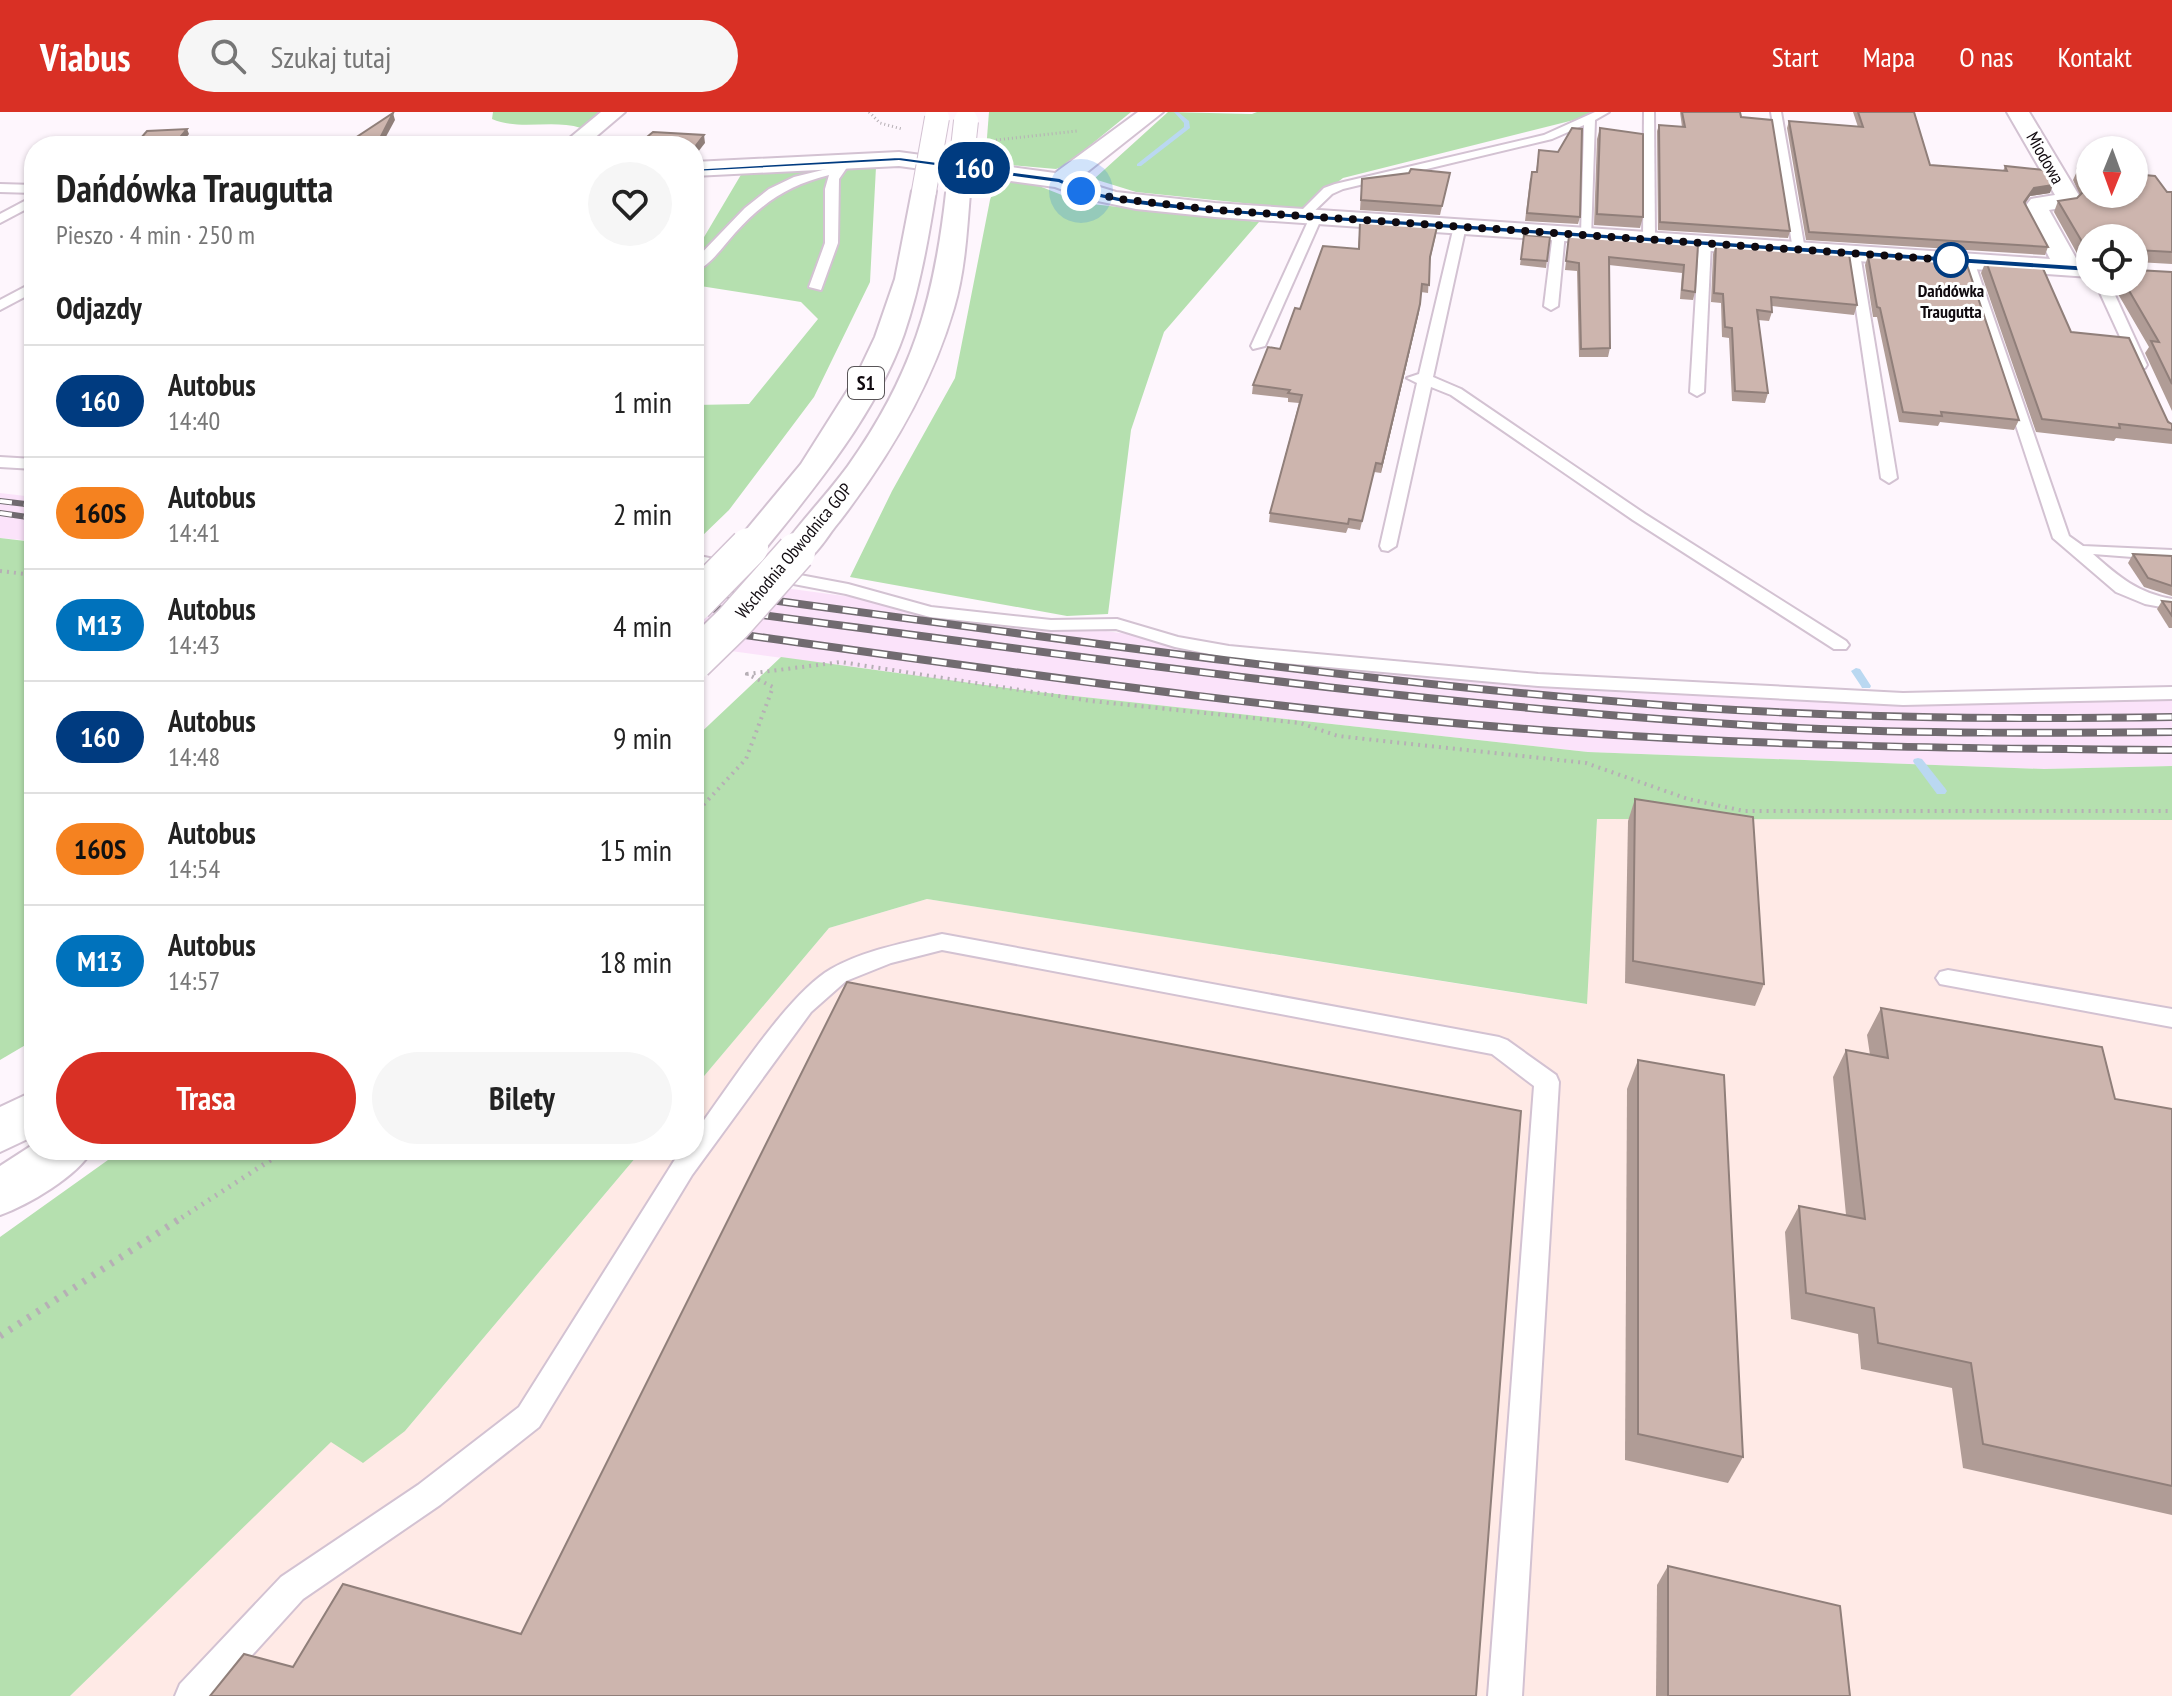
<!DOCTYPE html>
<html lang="pl">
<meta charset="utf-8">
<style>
:root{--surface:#fff;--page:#f6f6f6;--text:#222;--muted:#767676;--line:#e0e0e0;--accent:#d93025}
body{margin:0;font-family:"PT Sans Narrow",sans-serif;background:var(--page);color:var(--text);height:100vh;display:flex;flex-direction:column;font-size:30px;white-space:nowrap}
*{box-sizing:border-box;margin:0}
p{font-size:26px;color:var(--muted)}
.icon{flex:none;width:44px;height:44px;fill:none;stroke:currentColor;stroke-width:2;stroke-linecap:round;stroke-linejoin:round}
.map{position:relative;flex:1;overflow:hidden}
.sheet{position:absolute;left:24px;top:24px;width:680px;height:1024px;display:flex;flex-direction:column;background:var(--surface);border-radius:32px;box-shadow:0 2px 6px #0004}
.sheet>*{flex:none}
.badge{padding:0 16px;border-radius:26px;font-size:28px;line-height:52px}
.needle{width:52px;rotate:181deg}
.controls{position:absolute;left:2076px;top:24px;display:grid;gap:16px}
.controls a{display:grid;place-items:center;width:72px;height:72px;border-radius:50%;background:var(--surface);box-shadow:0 2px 6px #0004;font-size:40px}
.you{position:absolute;width:40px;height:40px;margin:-20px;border:6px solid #fff;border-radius:50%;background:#1a73e8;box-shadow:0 0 0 12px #1a73e833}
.map>.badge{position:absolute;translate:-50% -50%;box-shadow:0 0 0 4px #fff}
h2{padding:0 32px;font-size:30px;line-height:72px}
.round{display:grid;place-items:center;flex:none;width:84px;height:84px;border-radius:42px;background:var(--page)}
.head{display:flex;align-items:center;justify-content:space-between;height:136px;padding:0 32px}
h1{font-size:38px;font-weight:600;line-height:60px}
.cta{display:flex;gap:16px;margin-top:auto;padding:16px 32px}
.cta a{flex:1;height:92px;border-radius:48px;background:var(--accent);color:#fff;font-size:32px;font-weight:600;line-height:92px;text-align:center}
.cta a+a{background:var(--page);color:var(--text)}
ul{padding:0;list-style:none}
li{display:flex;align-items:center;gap:24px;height:112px;padding:0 32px;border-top:2px solid var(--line)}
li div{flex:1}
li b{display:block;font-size:30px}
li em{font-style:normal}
li .badge{min-width:88px;font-weight:700;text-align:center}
header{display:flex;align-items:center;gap:48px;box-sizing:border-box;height:112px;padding:0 40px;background:var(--accent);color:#fff}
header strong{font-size:38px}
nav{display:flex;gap:44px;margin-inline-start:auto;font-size:28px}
.search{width:560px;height:72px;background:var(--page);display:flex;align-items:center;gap:20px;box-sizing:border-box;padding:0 28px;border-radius:44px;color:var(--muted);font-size:30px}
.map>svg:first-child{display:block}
.built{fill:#fbe3fa}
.industrial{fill:#ffeae6}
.green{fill:#b5e0af}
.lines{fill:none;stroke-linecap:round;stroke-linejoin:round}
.stream{fill:#bad8f1;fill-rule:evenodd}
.service-casing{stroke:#d3c2d2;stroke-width:4}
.minor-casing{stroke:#d3c2d2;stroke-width:4}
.motorway-casing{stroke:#d3c2d2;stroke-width:4}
.path-far3{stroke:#b6afb5;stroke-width:3;stroke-dasharray:1 3;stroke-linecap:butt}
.path-far2{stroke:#b6afb5;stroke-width:4;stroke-dasharray:2 5;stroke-linecap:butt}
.path-far1{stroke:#b6afb5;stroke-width:5;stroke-dasharray:2 6;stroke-linecap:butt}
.path{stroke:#b6afb5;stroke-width:7;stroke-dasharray:3 8;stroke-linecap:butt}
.service{fill:#fff;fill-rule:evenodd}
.minor{fill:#fff;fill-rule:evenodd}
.motorway{fill:#fff;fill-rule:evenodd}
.rail-far1-casing{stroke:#716b70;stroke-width:6}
.rail-casing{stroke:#716b70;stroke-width:8}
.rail-far1{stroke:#fff;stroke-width:4;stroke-dasharray:12;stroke-linecap:butt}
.rail{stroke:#fff;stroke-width:5;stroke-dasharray:15;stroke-linecap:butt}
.motorway-bridge-far1-casing{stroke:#d3c2d2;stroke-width:26;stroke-linecap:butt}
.motorway-bridge-casing{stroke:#d3c2d2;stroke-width:41;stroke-linecap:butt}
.motorway-bridge-far1{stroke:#fff;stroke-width:24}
.motorway-bridge{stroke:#fff;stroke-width:38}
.wall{fill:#b09c96}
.shaded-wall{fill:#907f7a}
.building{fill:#cdb5ae;stroke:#907f7a;stroke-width:2}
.line{fill:#003b80;stroke:#fff;stroke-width:2}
.walk{stroke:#100a0f;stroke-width:8;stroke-dasharray:0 14.4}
.stop-dot{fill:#fff;stroke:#003b80;stroke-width:4}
.labels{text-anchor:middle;stroke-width:6;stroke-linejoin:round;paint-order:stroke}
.far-street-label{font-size:18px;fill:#100a0f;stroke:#fff}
.far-stop-label{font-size:18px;font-weight:bold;fill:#100a0f;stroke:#fff}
.shield{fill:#fff;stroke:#585457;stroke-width:2}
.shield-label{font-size:20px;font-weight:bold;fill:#100a0f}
</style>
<header>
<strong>Viabus</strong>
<div class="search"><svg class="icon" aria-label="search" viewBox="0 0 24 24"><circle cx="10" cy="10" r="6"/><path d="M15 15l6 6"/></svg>Szukaj tutaj</div>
<nav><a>Start</a><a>Mapa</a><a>O nas</a><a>Kontakt</a></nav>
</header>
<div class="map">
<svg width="2172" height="1584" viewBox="0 0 2172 1584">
<rect width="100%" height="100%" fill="#fef6fd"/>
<g class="built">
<path d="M0,381L34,385V429L0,426Z"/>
<path d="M694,464L1247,538L1794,584L2172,589V654L2044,657L1588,640L1029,579L694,534Z"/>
</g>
<path class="industrial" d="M1597,707L2172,708V1584H70L331,1329L405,1319L642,1038H694V976L829,816L927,787L1586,892Z"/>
<g class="green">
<path d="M493,0H601L581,16C552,7 519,19 492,7Z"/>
<path d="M989,0H1131L1066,53L1056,57L985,51Z"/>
<path d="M1168,0L1252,2L1257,0H1606L1343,66L1302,97L1136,80L1094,67Z"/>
<path d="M876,55L870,170L814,285L729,398L700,426H694V293L749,292L818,207L801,190L694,173V142L742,61Z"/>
<path d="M998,65L1024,68L1082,91L1259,110L1164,220L1131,318L1108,502L1067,504L850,465L892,379L955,266L990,88Z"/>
<path d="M0,426L34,430V928L0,948Z"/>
<path d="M781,545L1029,579L1588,640L2044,657L2172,654V708L1597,707L1587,892L927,787L829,816L694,976V627Z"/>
<path d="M122,1038H642L405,1319L363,1351L331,1330L70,1584H0V1125Z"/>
</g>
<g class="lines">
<g class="stream">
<path d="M1174,0H1178L1189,9L1190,16L1141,54H1137V52L1184,15V11Z"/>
<path d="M1856,556L1860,557L1871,574L1870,576H1862L1861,574L1851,559Z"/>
<path d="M1918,646L1922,647L1945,676L1947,679L1945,682H1937L1914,651L1913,649L1914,647Z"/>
</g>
<defs>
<g id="service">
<path d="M1595,0H1609L1595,8L1591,126L1581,123L1584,13L1552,27L1343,77L1332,82L1306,107L1296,104L1324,76L1335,72L1544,23Z"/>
<path d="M1644,0H1654L1655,128L1649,132L1643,128Z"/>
<path d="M1771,0H1781L1805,138L1799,142L1793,138Z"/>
<path d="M840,49L850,51L839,67L838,131L821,178L809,175L825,131V77L829,63C789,73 763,90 735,121C723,134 710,154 694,160V149L745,96L769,77L794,65L835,55Z"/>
<path d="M0,72L34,73V81L0,80Z"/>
<path d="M34,84V93L0,111V102Z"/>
<path d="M1316,101L1322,105L1265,234L1253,237L1251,234L1310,105Z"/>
<path d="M1460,110L1466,114L1433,265L1461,277L1645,402L1846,529L1849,533L1846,537H1834L1633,408L1451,283L1431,275L1396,434L1388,439L1382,438L1380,434L1417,271L1407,266L1419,262L1454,114Z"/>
<path d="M1559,117L1565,121L1558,194L1551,198L1544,194L1553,121Z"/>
<path d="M1705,127L1711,131L1704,280L1697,284L1690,280L1699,131Z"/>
<path d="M1854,138L1860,142L1897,366L1889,371L1881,366L1848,142Z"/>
<path d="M1968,145L1974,149L2069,424L2083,434L2172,438V448L2093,442C2119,465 2138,481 2172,487V497L2145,492L2116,480L2053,426L1962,149Z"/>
<path d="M34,170V180L0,198V188Z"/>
<path d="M2095,170H2109L2147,253L2145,256H2135L2133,253Z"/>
<path d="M0,345L34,347V357L0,355Z"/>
<path d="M694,443L740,452L743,456L734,461L694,453Z"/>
<path d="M768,457L848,472L931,495L1051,508L1117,507L1178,525L1229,534L1538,562L1903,581L2172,575V587L1903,593L1538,574L1229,546L1175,535L1116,517L1051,518L930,505L846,482L762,466L759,462L762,458Z"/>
<path d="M942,822L1499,925L1507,928L1556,963L1559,970L1522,1584H1488L1534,974L1492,942L942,838L891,851L846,869L811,900L692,1063L539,1315L440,1393L303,1487L215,1584H175L180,1572L281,1465L418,1373L519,1295L674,1049L682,1038H694V1022C726,979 787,882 831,857C864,838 905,831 942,822Z"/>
<path d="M1948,858L2172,897V915L1940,872L1936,866L1940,860Z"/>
</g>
<g id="minor">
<path d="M601,0H625L585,34H560Z"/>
<path d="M1138,0H1163L1077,68L1116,80L1215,91L2050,147L2024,96L2031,87L2055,83L2007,0H2029L2080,85L2072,94L2049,98L2077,148L2090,149V165L1215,105L1136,97L1088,87L1055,75L899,54L694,64V50L899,40L1055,61Z"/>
</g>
<g id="motorway">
<path d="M924,72L932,74L936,79C928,128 920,175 904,222C876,302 814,377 761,442L749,445L737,442L732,435L801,352L856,265L875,225L895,167L912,79L916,74Z"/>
<path d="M958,74L966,76L970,81C967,119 965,159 954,196C931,275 889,345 839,410C830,420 819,440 808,447C800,452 792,449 784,447L779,440C800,410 826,384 848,354C912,264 934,189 946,81L950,76Z"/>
<path d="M34,979V1024L0,1040V995Z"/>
<path d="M34,1032V1038H92C78,1064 28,1093 0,1103V1054Z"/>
</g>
</defs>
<use href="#service" class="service-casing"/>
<use href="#minor" class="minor-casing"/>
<use href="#motorway" class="motorway-casing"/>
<g class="path-far3">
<path d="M869,0L880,11L902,17"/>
<path d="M996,28L1077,19"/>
</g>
<g class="path-far2">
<path d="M0,459L34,463"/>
<path d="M694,703L746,647L773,575L747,562L841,550L1091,589L1300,611L1338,624L1586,651L1688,687L1744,699H2172"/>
</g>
<path class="path-far1" d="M175,1110L286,1038"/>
<path class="path" d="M0,1224L178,1108"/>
<use href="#service" class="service"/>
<use href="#minor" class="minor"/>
<use href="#motorway" class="motorway"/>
<defs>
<g id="rail-far1">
<path d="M0,389L34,393"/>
<path d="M0,401L34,406"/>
</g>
<g id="rail">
<path d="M694,478C1007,519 1320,566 1635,591C1814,606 1993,608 2172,605"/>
<path d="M694,494C1061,542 1429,596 1799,616C1923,622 2048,621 2172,620"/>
<path d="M694,516C985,556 1275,600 1568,620C1769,634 1971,637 2172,638"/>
</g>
</defs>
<use href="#rail-far1" class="rail-far1-casing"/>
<use href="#rail" class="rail-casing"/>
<use href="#rail-far1" class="rail-far1"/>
<use href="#rail" class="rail"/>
<defs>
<g id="motorway-bridge-far1">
<path d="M924,79L937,6"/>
<path d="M958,81L966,9"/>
</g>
<g id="motorway-bridge">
<path d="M694,491L749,435"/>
<path d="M694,549L733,511L796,440"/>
</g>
</defs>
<use href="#motorway-bridge-far1" class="motorway-bridge-far1-casing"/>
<use href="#motorway-bridge" class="motorway-bridge-casing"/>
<use href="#motorway-bridge-far1" class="motorway-bridge-far1"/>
<use href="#motorway-bridge" class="motorway-bridge"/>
</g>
<g class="wall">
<path d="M1680,0H1740L1790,119L1788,126L1658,118L1657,19L1659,13L1682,15Z"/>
<path d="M1853,0H1914L1930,53L2003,59L2005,54L2050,81L2030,84L2025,92L2048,135L2045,143L1806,128L1787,16L1789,9L1858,15Z"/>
<path d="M1600,16L1643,105L1640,116L1594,113L1597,27Z"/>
<path d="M1539,38L1558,40L1580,105L1578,112L1525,109L1530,67L1536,60Z"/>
<path d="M2078,57L2172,80V152L2137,150V158L2172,160V299L2145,241L2149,235L2111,170H2134V126H2090V147L2079,145L2054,100L2058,89L2077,86L2080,83L2073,68Z"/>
<path d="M1450,61L1440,103L1360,98L1362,67Z"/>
<path d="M1360,110L1436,123L1430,148L1428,181L1421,180L1419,200L1381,361L1374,360L1360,418L1348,416L1346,421L1269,410L1270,401L1299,291L1288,290V286L1252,282L1253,273L1280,237L1300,197L1358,137Z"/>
<path d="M1524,123L1550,125L1546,156L1520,153Z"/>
<path d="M1569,124L1698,133L1695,180L1693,188L1680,187L1682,161L1609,153L1610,236L1608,245H1579L1577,159L1565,158Z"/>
<path d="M1716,133L1857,193L1854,203L1772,194V200L1769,209L1758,208L1768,281L1765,291L1732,289L1729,226L1722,225L1721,191L1711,190L1713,142Z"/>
<path d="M1868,144L2019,308L2014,318L1940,310L1938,314L1899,310L1877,205H1873L1865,153Z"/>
<path d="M1986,149L2071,220L2172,312V332L2116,326L2114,329L2036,320L1981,161Z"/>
<path d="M2133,442L2172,444V484L2144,475L2128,451Z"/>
<path d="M2162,489L2172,490V516H2169L2157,497Z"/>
<path d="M1635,687L1764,872L1755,894L1625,871L1628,709Z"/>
<path d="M1881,896L2115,987L2172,997V1403L1963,1356L1952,1276L1861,1257L1858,1222L1791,1207L1785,1120L1799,1094L1846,1103L1833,965L1846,938L1870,943L1867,923Z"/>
<path d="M1638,948L1743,1345L1728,1371L1625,1348L1627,977Z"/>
<path d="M1668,1454L1850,1584H1656L1657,1473Z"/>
</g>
<g class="shaded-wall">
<path d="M393,1L395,8L381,34H376Z"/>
<path d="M187,17L189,22L180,34H173Z"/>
<path d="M704,23L705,31L694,45V36Z"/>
<path d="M2053,73L2050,81L2030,84L2021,97L2024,90L2034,76Z"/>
<path d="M1420,192L1419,200L1381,361L1382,352Z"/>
</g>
<g class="building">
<path d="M1682,0H1740L1741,5L1772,8L1790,119L1660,110L1659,13L1685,15Z"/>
<path d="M1858,0H1914L1930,53L2007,59L2005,54L2044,58L2053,73L2034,76L2024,90L2048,135L1809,120L1789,9L1863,15Z"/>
<path d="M393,1L376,34H377H343Z"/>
<path d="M1572,16L1582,17L1580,105L1527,101L1532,60H1537L1539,38L1558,40Z"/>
<path d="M1600,16L1643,22V105L1597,102Z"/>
<path d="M187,17L173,34H134L147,19Z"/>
<path d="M653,20L704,23L694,36V34H636Z"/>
<path d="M1411,57L1450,61L1442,94L1361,88L1362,67L1409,61Z"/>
<path d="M2078,57L2090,58V82H2134V62L2155,64L2167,80H2172V140L2137,138V158L2172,160V272L2151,229L2159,230L2124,170H2134V126H2090V134L2084,133L2058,89L2077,86L2087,76Z"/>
<path d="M1360,110L1437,115L1430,145L1429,173L1422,172L1420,192L1382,352L1376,351L1362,409L1349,407L1348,412L1270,401L1302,283L1288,281L1290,278L1253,273L1268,235L1280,237L1295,196L1300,197L1323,134L1359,137Z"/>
<path d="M1524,123L1550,125L1547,149L1521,147Z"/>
<path d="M1569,124L1698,133L1695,180L1682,178L1684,153L1609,145L1610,236L1581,237L1579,151L1566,149Z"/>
<path d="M1716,133L1849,142L1857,193L1771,185L1772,200L1757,198L1768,281L1735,279L1732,216L1725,215L1723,182L1714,181Z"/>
<path d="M1868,144L1966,150L2019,308L1941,300L1942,304L1903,300L1880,196L1877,195Z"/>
<path d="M1986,149L2041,152L2071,220L2129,226L2168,310L2172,312V318L2119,312L2120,316L2042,307Z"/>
<path d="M2133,442L2172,444V474L2148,466Z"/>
<path d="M2162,489L2172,490V504Z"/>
<path d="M1635,687L1753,705L1764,872L1633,849Z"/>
<path d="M847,870L1521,999L1476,1584H210L244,1542L293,1555L343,1472L521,1522Z"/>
<path d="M1881,896L2102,935L2115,987L2172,997V1374L1983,1332L1971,1251L1878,1231L1874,1196L1806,1181L1799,1094L1865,1107L1846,938L1888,946Z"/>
<path d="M1638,948L1724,963L1743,1345L1638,1322Z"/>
<path d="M1668,1454L1840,1494L1850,1584H1668Z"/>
</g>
<path class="line" d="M899,45L1060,66L1083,77L1120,85L1215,96L2090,154L2095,157L2090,160L1215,101C1163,95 1105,95 1058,71L899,49L694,60L690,57Z"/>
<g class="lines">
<path class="walk" d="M1081,79L1120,87L1215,98L1951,148"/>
</g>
<circle class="stop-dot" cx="1951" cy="148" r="16"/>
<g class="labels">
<g class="far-street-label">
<text transform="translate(2045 46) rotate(60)" y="6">Miodowa</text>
<text transform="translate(794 439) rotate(-50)" y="6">Wschodnia Obwodnica GOP</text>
</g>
<g class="far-stop-label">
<text x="1951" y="185">Dańdówka<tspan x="1951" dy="21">Traugutta</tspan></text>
</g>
<rect class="shield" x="848" y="255" width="36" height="32" rx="6"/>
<g class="shield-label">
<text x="866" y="278">S1</text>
</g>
</g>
</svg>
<div class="controls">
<a><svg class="needle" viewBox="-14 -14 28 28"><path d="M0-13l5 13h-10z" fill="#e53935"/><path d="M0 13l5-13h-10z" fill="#767676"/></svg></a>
<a><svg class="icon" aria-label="locate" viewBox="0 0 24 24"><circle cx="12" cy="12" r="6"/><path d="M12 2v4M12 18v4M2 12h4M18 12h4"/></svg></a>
</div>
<div class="you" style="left:1081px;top:79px"></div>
<b class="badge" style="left:974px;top:56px;background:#003b80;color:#fff">160</b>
<section class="sheet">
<div class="head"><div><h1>Dańdówka Traugutta</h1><p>Pieszo · 4 min · 250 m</p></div><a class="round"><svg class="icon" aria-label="heart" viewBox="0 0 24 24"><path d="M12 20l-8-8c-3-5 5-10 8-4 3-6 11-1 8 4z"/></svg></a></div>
<h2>Odjazdy</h2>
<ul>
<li><span class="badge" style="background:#003b80;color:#fff">160</span><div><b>Autobus</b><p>14:40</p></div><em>1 min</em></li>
<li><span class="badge" style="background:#f58220;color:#111">160S</span><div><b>Autobus</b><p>14:41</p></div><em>2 min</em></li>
<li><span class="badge" style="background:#0072bc;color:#fff">M13</span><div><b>Autobus</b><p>14:43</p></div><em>4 min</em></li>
<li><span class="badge" style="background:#003b80;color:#fff">160</span><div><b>Autobus</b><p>14:48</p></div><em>9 min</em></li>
<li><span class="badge" style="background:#f58220;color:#111">160S</span><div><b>Autobus</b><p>14:54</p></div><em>15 min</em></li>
<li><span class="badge" style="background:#0072bc;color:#fff">M13</span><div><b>Autobus</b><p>14:57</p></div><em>18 min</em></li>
</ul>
<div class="cta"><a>Trasa</a><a>Bilety</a></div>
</section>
</div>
